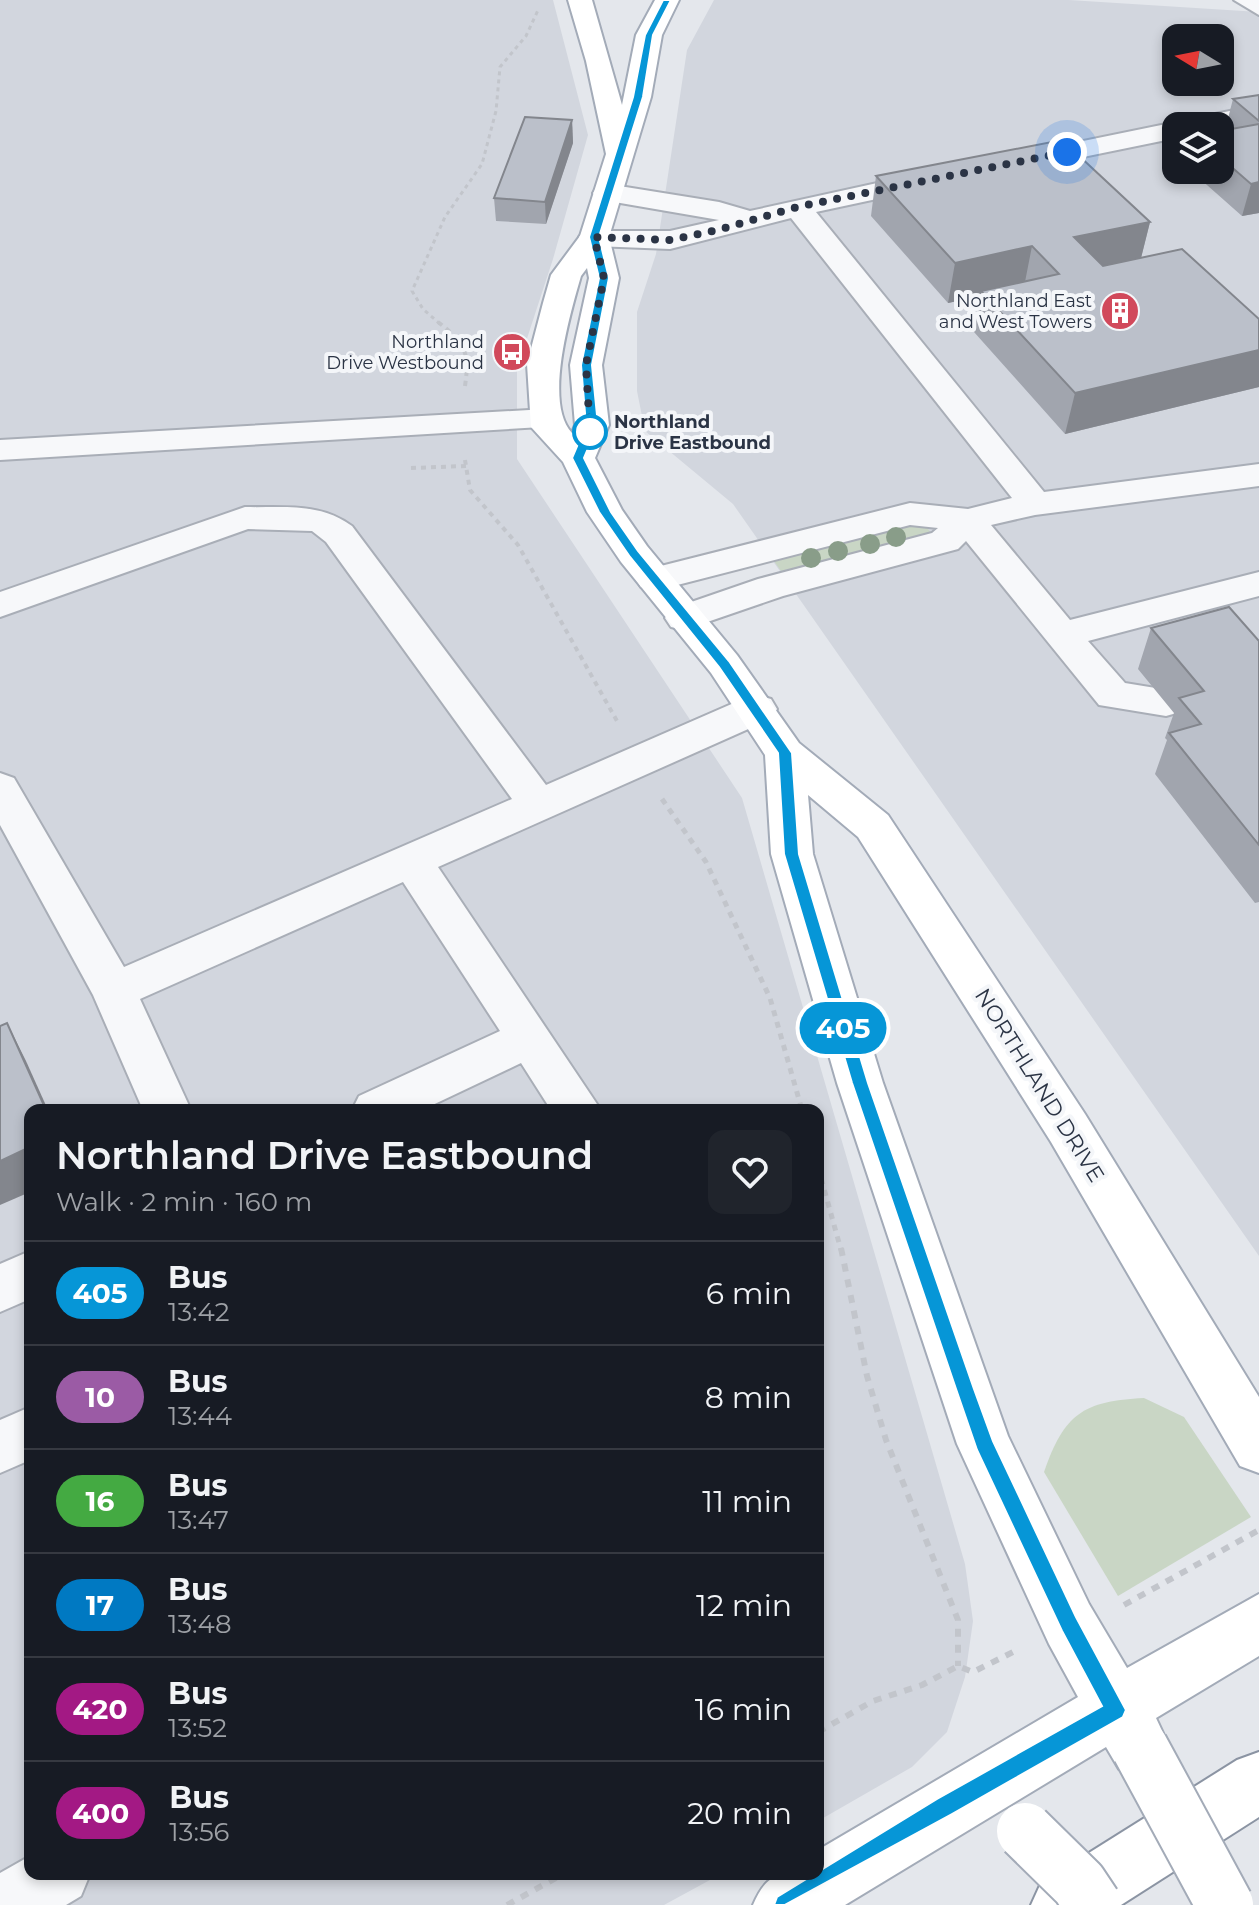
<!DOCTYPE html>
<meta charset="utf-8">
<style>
:root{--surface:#171b24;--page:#20242c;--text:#f1f3f6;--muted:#9ea1a6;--line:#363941}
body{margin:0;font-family:Montserrat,sans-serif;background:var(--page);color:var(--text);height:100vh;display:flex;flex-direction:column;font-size:30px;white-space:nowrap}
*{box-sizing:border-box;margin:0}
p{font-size:26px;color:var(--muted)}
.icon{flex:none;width:44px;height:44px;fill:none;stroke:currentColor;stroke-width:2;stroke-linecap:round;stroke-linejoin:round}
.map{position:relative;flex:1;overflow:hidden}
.drawer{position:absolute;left:24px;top:1104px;width:800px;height:776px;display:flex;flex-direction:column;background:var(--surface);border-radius:16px;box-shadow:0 4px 12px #0003}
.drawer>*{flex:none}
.badge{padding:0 16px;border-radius:26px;font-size:28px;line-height:52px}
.needle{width:52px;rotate:280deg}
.fabs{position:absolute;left:1162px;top:24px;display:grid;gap:16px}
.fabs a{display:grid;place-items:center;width:72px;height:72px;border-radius:16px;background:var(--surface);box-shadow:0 4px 12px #0003;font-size:40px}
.you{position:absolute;width:40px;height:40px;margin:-20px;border:6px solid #fff;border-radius:50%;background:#1a73e8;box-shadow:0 0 0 12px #1a73e833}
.map>.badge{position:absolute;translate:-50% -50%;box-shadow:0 0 0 4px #fff}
.round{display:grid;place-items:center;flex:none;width:84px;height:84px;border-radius:16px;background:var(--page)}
.headline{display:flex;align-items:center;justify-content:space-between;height:136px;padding:0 32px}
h1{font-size:38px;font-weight:600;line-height:60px}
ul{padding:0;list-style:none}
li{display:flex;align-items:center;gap:24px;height:104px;padding:0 32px;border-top:2px solid var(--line)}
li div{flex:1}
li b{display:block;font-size:30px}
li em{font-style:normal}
li .badge{min-width:88px;font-weight:700;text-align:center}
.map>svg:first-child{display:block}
.built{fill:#d2d6de;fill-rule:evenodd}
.green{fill:#c9d6c5}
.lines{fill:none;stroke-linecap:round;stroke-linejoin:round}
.minor-casing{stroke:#a9aeb7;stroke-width:4}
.major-casing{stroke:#a3abb8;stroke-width:4}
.highway-casing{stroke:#8b94a3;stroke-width:4}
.path-far3{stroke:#c2c5cb;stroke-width:3;stroke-dasharray:4 4;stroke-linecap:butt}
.path-far2{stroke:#c2c5cb;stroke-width:4;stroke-dasharray:5 5;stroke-linecap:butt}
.path-far1{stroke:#c2c5cb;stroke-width:5;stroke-dasharray:6 6;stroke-linecap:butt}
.path{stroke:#c2c5cb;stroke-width:6;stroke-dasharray:8 8;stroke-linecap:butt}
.minor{fill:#f7f8fa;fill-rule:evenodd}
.major{fill:#fff;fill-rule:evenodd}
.highway{fill:#fff;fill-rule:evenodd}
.major-bridge-casing{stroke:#a3abb8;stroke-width:60;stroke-linecap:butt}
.major-bridge{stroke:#fff;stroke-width:56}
.tree{fill:#899d89}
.wall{fill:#a1a5ae}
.shaded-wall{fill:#83868d}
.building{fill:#bbc0ca;stroke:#83868d;stroke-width:2}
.line{fill:#0696d7;stroke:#fff;stroke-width:2}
.walk{stroke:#2b3445;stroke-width:8;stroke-dasharray:0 14.4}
.stop-dot{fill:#fff;stroke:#0696d7;stroke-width:4}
.labels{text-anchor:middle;stroke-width:8;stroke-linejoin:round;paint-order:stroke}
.far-poi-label{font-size:18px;fill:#2b3445;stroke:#f4f6f9;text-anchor:end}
.far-stop-label{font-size:18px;font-weight:bold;fill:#2b3445;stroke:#f4f6f9;text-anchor:start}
.street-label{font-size:22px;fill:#2b3445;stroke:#f4f6f9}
</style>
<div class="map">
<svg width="1259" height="1905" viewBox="0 0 1259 1905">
<rect width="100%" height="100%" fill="#e4e7ec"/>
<g class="built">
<path d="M0,0H553L588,135L553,259L517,369V459L742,798L965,1564L973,1621L965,1677L947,1732L912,1767L818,1821V1110H30V1874H721L664,1905H0Z"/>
<path d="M714,0H1069L1259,12V1256L733,504L645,431L637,391V312L656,254L687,50ZM1176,38H1220V82H1176ZM1176,126H1220V170H1176Z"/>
</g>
<g class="green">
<path d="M924,523L931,533L781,571L774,561Z"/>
<path d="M1144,1398L1184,1417L1251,1517L1118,1596L1044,1472C1064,1414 1083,1401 1144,1398Z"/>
</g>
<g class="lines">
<defs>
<g id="minor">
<path d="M1234,0H1259V15Z"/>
<path d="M1259,105V121L1220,129V126H1176V138L1015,171L1005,169L1001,163L1005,157L1015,155Z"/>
<path d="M932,171L942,173L946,179L942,185L816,212L1044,492L1259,464V486L1035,515L991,525L1070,620L1259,572V596L1088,641L1125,683L1180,692L1185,702L1180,712L1166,716L1099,705L966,541L958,549L783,596L684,630L671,627L665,618L671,609L758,579L932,533L938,528L910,525L654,591L641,587L636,579L641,571L910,503L968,509L1012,498L791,218L670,249L594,246L584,243L579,237L584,231H670L719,220L597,199L593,193L597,187L607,184L719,202L750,211Z"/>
<path d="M546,409L558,412L563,419L558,426L0,460V440Z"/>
<path d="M245,507C284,508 319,502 352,526L546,785L743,699L757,695L771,699L777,709L771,719L438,867L601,1110H551L521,1063L422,1110H352L359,1096L500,1031L403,882L140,999L191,1110H143L93,995L0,825V773L14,778L124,967L512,799L326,542L312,531L248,529L0,617V592Z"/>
<path d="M30,1251V1299L0,1312V1264Z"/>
<path d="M30,1407V1460L0,1473V1420Z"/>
<path d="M30,1856V1874H90L81,1896L66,1905H0V1873Z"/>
</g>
<path id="major" d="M568,0H592L622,105L636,35L655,0H679L662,35L651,97L609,237L619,278L602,365L609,425L595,458L622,510L647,546L737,655L799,743L888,815L1085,1114L1259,1397V1473L1240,1466L1051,1142L858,837L808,795L813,854L883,1083L1008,1436L1089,1604L1127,1668L1259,1594V1656L1156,1718L1170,1748L1161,1769L1140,1778L1119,1769L1106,1747L845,1905H753C769,1868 782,1874 818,1874V1850L1078,1697L1049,1644L957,1444L837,1083L771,854L765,755L711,673L621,562L587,512L563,462L531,427L527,364L543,303L551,275L580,236L606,154L586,61ZM587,268L589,278L570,365L575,425L572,433C543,403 571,311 581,276Z"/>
<path id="highway" d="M1259,1752V1817L1121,1905H1031L1041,1883L1237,1760Z"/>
</defs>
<use href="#minor" class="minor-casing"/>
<use href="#major" class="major-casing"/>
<use href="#highway" class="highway-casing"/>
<path class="path-far3" d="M440,324L423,309L412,291L445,217L482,164L496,111L500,67L526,36L539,8"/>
<g class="path-far2">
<path d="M438,322C465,343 470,352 465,386"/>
<path d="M465,460L470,490L518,545L617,721"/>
<path d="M411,468L466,466"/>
</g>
<g class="path-far1">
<path d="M662,799L706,862L770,998L802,1110"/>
<path d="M818,1167L841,1250"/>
</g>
<g class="path">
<path d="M841,1248L867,1376L886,1440L958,1620V1666"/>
<path d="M1124,1605L1259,1530"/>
<path d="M818,1732L873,1701L922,1685L958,1666L973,1672L1019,1649"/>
<path d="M507,1905L563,1874"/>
</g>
<use href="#minor" class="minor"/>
<use href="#major" class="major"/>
<use href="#highway" class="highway"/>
<defs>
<g id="major-bridge">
<path d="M1140,1748L1225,1905"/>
<path d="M1025,1831L1079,1884L1093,1905"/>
</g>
</defs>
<use href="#major-bridge" class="major-bridge-casing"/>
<use href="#major-bridge" class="major-bridge"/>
</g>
<g class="tree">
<circle cx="896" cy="537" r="10"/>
<circle cx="870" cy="544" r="10"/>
<circle cx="838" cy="551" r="10"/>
<circle cx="811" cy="558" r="10"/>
</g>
<g class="wall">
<path d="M1259,95V213L1242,216L1190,170H1220V131L1225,130L1233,99Z"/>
<path d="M572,120L573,143L546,224L496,221L494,198Z"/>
<path d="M876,176L1150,222L1141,258L1259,319V387L1065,434L974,332L981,296L948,303L871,216Z"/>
<path d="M1151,628L1259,641V902L1255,903L1155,774L1167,740L1165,738L1174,713L1138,669Z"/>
</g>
<g class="shaded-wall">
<path d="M572,120L573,143L546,224L545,202Z"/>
<path d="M1259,182V213L1242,216L1251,184Z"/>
<path d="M1150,222L1140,262L1066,278L1074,237Z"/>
<path d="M1032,246L1024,287L981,291V296L948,303L955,263Z"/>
<path d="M1259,350V387L1065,434L1075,393Z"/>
<path d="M7,1023L26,1061L48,1110H46Z"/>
<path d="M30,1147V1192L0,1205V1161Z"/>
</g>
<g class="building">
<path d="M1259,95V121L1233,99Z"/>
<path d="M525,117L572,120L545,202L494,198Z"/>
<path d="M1259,124V182L1251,184L1220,157V131Z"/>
<path d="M1062,140L1150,222L1074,237L1103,266L1182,249L1259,319V350L1075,393L981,291L1059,274L1032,246L955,263L876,176Z"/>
<path d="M1229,607L1259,641V845L1169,733L1201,724L1179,698L1204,691L1151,628Z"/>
<path d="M7,1023L46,1110H30V1147L0,1161V1026Z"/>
</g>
<path class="line" d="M663,0H671L653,35L643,97L599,237L609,278L592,365L598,425L584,458L611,512L638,551L729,661L792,753L799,854L868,1083L974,1389L993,1441L1076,1617L1126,1710L1123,1717L952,1814L785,1905H774L777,1897L937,1799L1102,1706L1062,1631L977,1450L956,1389L852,1083L784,854L778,753L719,667L630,557L599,512L572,458L586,425L581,365L599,278L589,237L633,97L645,35Z"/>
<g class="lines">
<path class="walk" d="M590,432L586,365L604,278L594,237L670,240L718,230L797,207L1067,152"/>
</g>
<defs>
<symbol id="building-disc" viewBox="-11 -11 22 22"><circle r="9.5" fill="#d1495b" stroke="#f4f6f9"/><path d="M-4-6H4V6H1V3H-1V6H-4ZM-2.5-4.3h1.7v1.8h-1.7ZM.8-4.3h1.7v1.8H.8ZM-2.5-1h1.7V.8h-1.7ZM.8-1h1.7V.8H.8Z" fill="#fff"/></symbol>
<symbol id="bus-disc" viewBox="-11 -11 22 22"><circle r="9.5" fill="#d1495b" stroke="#f4f6f9"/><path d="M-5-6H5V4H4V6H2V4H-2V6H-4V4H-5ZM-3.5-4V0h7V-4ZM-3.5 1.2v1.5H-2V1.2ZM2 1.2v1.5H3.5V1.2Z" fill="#fff"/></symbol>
</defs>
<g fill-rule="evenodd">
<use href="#building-disc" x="1098" y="289" width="44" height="44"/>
<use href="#bus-disc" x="490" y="330" width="44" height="44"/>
</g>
<circle class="stop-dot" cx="590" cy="432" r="16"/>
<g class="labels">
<g class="far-poi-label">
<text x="1092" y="307">Northland East<tspan x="1092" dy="21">and West Towers</tspan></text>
<text x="484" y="348">Northland<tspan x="484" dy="21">Drive Westbound</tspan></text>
</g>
<g class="far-stop-label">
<text x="614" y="428">Northland<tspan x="614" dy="21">Drive Eastbound</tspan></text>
</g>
<g class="street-label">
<text transform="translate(1040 1085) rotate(58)" y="8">NORTHLAND DRIVE</text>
</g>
</g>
</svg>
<div class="fabs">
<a><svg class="needle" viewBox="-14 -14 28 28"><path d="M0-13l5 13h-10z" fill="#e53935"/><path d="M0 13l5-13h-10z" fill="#9ea1a6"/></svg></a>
<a><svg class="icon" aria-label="layers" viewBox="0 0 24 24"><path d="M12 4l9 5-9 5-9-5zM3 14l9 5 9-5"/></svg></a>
</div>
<div class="you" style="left:1067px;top:152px"></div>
<b class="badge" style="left:843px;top:1028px;background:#0696d7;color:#fff">405</b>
<section class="drawer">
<div class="headline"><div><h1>Northland Drive Eastbound</h1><p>Walk · 2 min · 160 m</p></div><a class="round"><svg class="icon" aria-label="heart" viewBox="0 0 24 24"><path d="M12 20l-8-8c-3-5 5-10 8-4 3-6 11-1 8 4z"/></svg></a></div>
<ul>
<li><span class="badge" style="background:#0696d7;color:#fff">405</span><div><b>Bus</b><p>13:42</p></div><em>6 min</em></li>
<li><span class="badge" style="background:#9b5ba5;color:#fff">10</span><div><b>Bus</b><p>13:44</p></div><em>8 min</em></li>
<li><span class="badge" style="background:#44aa42;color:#fff">16</span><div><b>Bus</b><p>13:47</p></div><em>11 min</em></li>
<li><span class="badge" style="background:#0079c2;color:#fff">17</span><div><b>Bus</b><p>13:48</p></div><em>12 min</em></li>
<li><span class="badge" style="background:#a31984;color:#fff">420</span><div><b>Bus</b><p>13:52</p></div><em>16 min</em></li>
<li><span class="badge" style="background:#a31984;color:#fff">400</span><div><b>Bus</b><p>13:56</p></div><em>20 min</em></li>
</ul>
</section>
</div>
